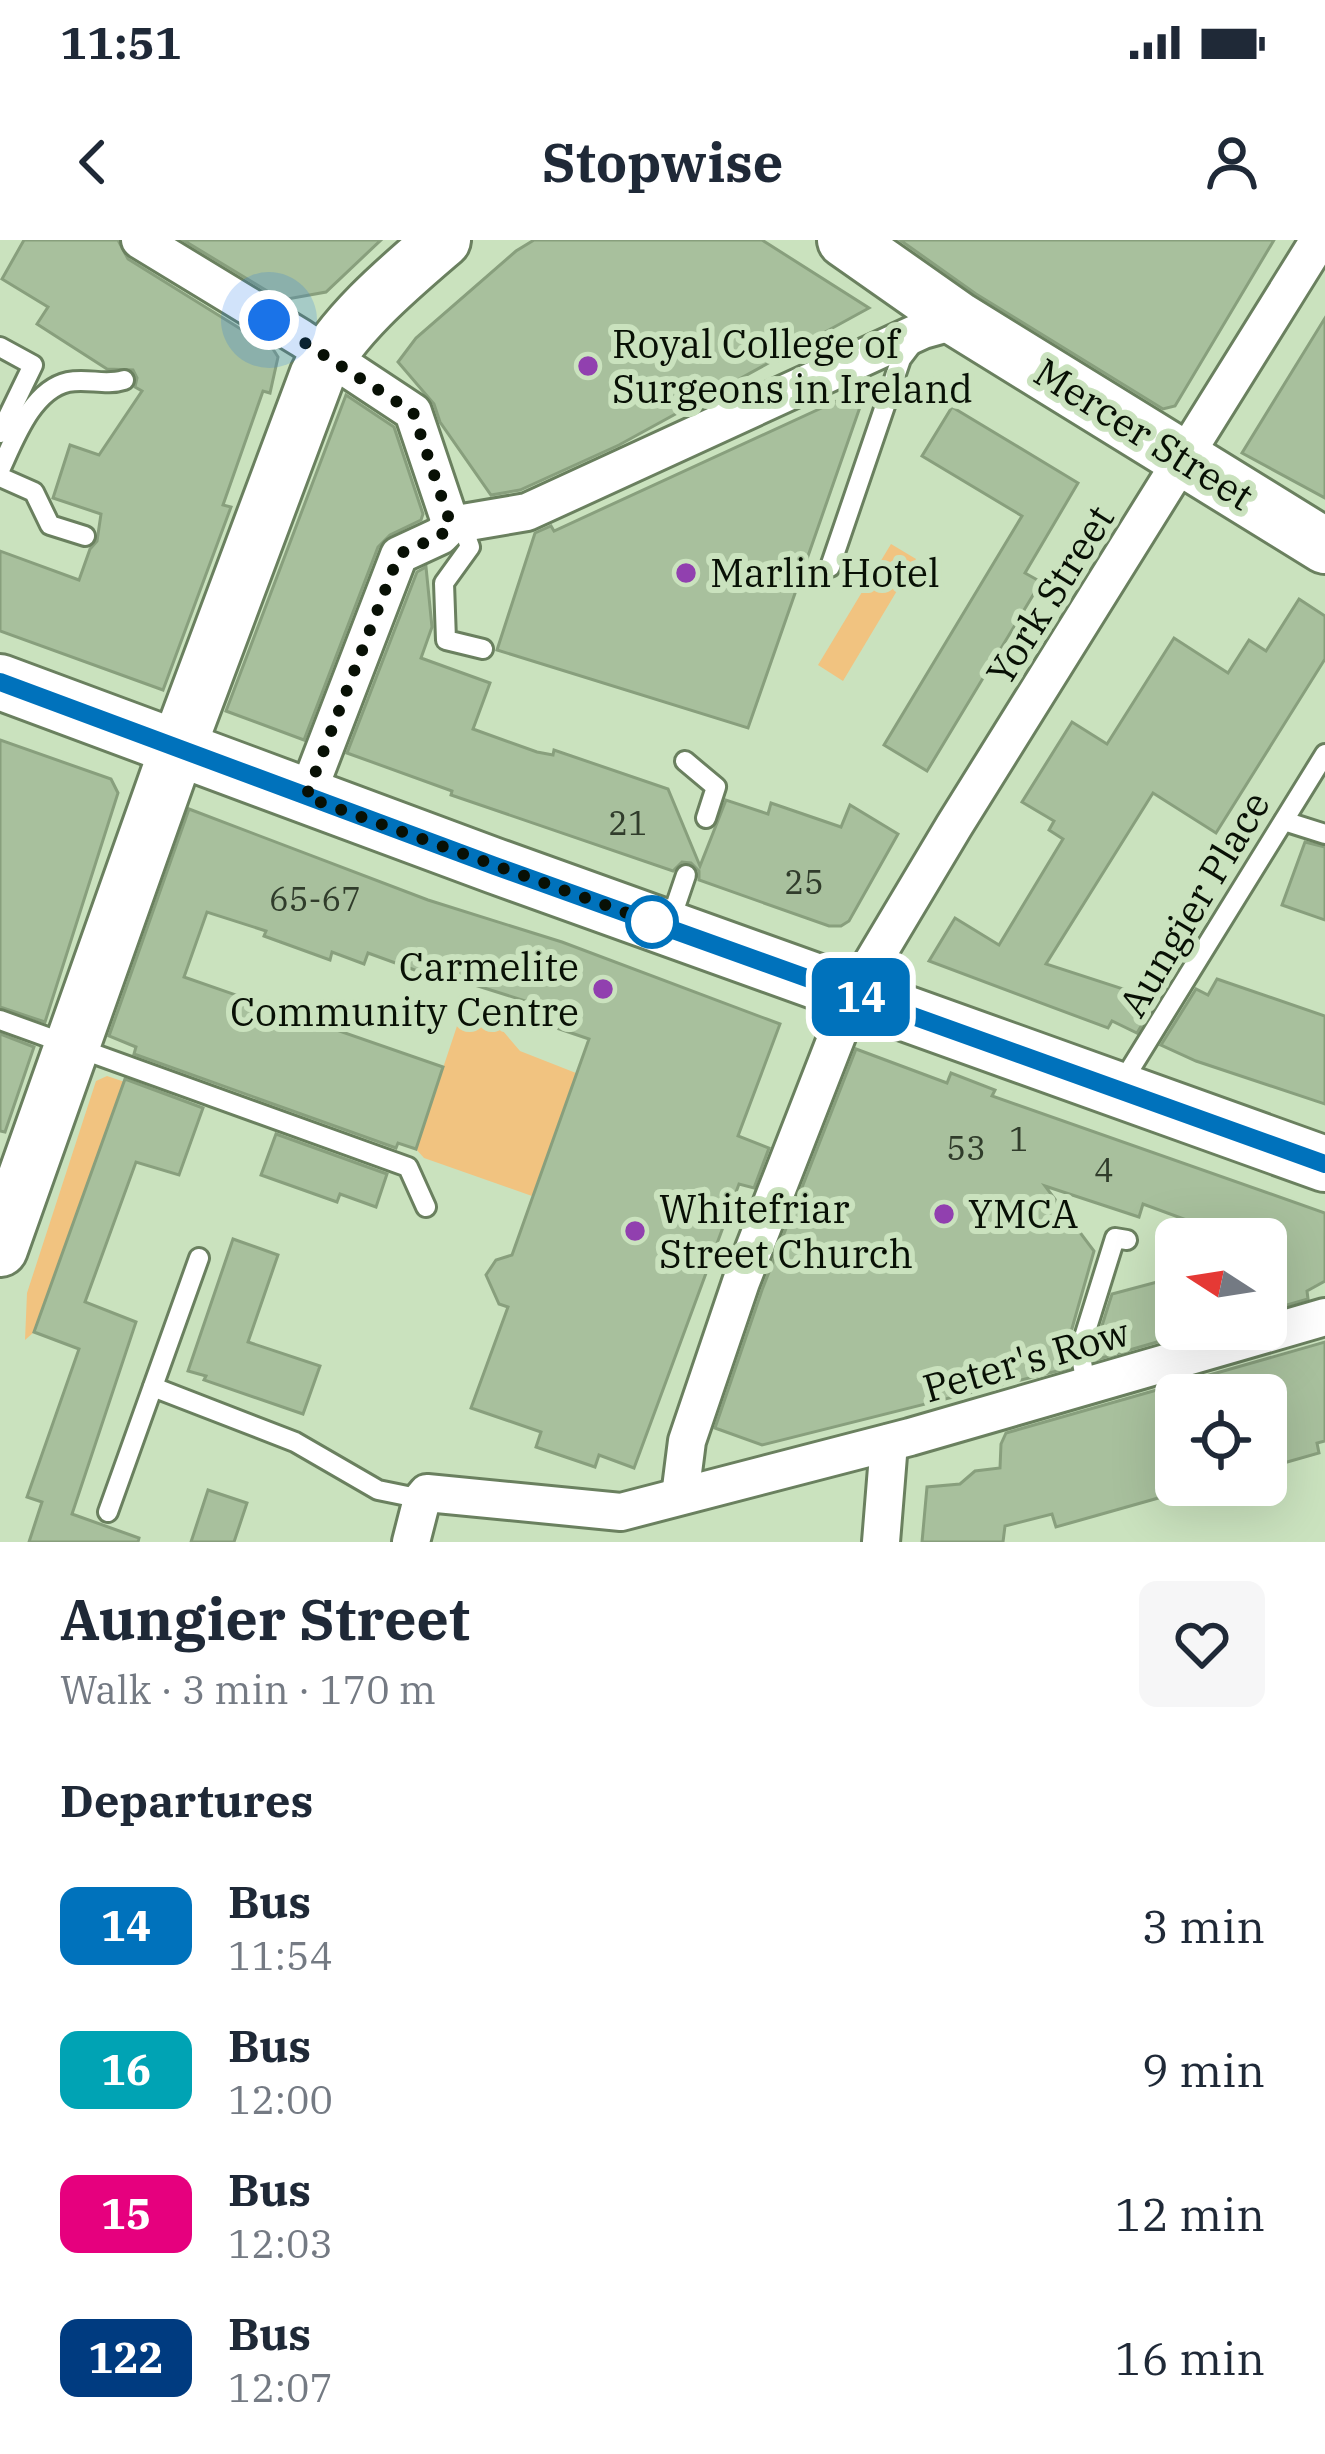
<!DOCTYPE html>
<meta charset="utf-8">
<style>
:root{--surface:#fff;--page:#f6f6f7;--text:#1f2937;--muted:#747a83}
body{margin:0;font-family:"IBM Plex Serif",serif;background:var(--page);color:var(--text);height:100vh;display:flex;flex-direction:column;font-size:45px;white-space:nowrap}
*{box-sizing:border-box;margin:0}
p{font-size:39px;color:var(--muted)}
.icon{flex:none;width:66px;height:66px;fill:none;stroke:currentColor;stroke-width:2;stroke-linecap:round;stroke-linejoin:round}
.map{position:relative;height:1302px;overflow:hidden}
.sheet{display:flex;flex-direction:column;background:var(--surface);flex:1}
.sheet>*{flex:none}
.badge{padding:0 24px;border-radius:18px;font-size:42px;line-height:78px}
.needle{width:78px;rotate:282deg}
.buttons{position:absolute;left:1155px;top:978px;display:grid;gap:24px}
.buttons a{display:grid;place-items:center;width:132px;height:132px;border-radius:18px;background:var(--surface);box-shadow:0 12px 48px #0002;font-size:60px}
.you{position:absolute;width:60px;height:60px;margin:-30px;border:9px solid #fff;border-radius:50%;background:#1a73e8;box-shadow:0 0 0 18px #1a73e833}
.map>.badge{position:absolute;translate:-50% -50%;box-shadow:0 0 0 6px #fff}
h2{padding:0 60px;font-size:45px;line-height:108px}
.round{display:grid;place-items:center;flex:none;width:126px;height:126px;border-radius:18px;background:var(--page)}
.head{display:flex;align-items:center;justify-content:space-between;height:204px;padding:0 60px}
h1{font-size:57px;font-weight:700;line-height:90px}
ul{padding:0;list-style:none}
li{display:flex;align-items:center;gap:36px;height:144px;padding:0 60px}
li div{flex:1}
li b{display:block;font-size:45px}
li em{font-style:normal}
li .badge{min-width:132px;font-weight:700;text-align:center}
.status{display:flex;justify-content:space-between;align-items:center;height:84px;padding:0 60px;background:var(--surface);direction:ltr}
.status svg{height:33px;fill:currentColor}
header{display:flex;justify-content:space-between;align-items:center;height:156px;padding:0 60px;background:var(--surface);font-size:54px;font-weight:700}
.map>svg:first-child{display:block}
.green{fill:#f1c380}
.building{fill:#a8c09d;stroke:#889f7d;stroke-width:3}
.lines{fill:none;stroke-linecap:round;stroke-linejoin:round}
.lane-casing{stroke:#6a805f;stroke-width:24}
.street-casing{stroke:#6a805f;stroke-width:42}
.secondary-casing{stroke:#6a805f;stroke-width:60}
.lane{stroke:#fff;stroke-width:18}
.street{stroke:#fff;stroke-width:36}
.secondary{stroke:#fff;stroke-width:54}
.line-casing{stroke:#fff;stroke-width:27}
.line{stroke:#0072bc;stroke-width:18}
.walk{stroke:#081005;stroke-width:12;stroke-dasharray:0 21.6}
.poi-dot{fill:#9140af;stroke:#cae2be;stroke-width:4.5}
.stop-dot{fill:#fff;stroke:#0072bc;stroke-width:6}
.labels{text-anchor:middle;stroke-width:12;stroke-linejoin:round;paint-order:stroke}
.number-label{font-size:33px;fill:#303c2b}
.poi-label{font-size:39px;fill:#081005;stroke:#cae2be;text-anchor:start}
.street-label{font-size:39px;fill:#081005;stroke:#cae2be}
</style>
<div class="status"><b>11:51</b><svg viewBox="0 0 49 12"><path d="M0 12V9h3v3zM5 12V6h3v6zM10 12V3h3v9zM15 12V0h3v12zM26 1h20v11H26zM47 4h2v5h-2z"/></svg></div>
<header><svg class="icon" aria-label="back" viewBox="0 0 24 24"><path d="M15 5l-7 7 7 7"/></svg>Stopwise<svg class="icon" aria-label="person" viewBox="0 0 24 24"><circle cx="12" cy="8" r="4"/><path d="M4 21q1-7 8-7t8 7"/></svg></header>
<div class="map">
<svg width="1325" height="1302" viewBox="0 0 1325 1302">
<rect width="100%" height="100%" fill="#cae2be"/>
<g class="green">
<path d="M891,304L916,319L843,441L818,425Z"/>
<path d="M486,771L520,811L576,833L532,956L424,918L416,909L457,786Z"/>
<path d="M107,836L203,868L197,885L118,859L34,1092L25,1100L27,1053L96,841Z"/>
</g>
<g class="building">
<path d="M24,0H118L128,19L273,109L278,117L270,153L263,151L223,265L231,267L163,450L0,391V311L79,340L90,309L97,301L101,274L53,258L70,205L99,215L142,151L135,147L137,138L133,130L107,129L37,84L48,67L2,39Z"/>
<path d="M183,0H381L326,52L282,60Z"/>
<path d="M534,0H762L869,68L619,205L520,250L491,255L440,182L434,164L398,122L416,98L516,11Z"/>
<path d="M900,0H1274L1175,166L1163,169L976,54Z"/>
<path d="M1325,78V258L1242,213Z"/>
<path d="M867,147L748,488L497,410L535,293L551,286L554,291Z"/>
<path d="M346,155L394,187L423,274L421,280L390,295L378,307L304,500L226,471Z"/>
<path d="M952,167L1078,243L1025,333L1041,342L927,531L884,505L1022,276L922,216Z"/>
<path d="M426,327L432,387L421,418L490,443L473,489L537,512L553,515L554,510L668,549L700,626L726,560L768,574L771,563L841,587L850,565L898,594L849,681L841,686H829L699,640V631L691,623L682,622L673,631L451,555L452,551L347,513L417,332Z"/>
<path d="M1299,359L1325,376V419L1216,593L1153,553L1046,724L1157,760L1137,793L1112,781L1108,788L929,721L955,678L999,705L1063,599L1049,590L1054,581L1022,562L1072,482L1107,504L1174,398L1228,433L1249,400L1266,411Z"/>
<path d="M0,500L111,539L118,553L45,782L0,767Z"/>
<path d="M189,569L428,660L562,702L780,784L738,896L769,908L754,948L739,944L634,1228L599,1215L595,1227L536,1207L541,1192L471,1168L508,1067L499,1064L486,1035L496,1020L512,1015L589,799L533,780L538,765L443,735L442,740L368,713L364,724L332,712L330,720L264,696L266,691L207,672L184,737L443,827L416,909L398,903L396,908L134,814L136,807L109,796Z"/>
<path d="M1305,602L1325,607V680L1282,665Z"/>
<path d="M1217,739L1325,776V864L1196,821L1161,805L1196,749L1208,755Z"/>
<path d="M0,794L34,807L5,892L0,891Z"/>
<path d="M856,809L947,843L951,833L995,850L992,856L1325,973V1041L1307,1051L1308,1059L1266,1071V1013L1273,1012L1266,1009V999H1238L1143,964L1139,977L1045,946L1094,1011L1067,1106L1069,1128L762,1205L715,1188L762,1050Z"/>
<path d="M125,839L203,868L179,935L136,922L85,1062L136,1082L72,1274L139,1298L138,1302H29L42,1262L27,1257L79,1109L34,1092Z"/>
<path d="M276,894L387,934L376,967L340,954L337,962L261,935Z"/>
<path d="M233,999L278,1015L248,1102L320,1126L303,1174L204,1140L206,1136L188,1131Z"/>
<path d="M1176,1037V1089H1202L1095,1120L1094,1111L1112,1054Z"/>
<path d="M1325,1102V1201L1317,1203L1319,1213L1266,1228V1155H1176V1253L1056,1287L1052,1274L1005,1286L1003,1302H922L927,1247L960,1244L975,1231L1000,1228L1001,1204L1006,1193Z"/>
<path d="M208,1250L247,1263L234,1302H191Z"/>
</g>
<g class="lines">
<defs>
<g id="lane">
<path d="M0,107L33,125L0,193"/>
<path d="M0,230C14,200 32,150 68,142C88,138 105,146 124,140"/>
<path d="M0,237L34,252L50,285L85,296"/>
<path d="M462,285L470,307L444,343L446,400L483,409"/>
<path d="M830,327L901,119L914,102"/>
<path d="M685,521L716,547L706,578"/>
<path d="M1284,581L1325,594"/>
<path d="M670,682L686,635"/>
<path d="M0,780L408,927L426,967"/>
<path d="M1121,844L1325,514"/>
<path d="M1086,1146L1080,1110L1115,998L1127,1000"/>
<path d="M153,1147L295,1202L378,1250L422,1259"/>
<path d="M108,1272L199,1018"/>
</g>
<g id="street">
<path d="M140,0L301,98L413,172L451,285"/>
<path d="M306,557L399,315L440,296L451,285L527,272L923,90L959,80"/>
<path d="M680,1256L687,1201L741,1042L853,755L954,586L1319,0"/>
<path d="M411,1302L422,1259L427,1253L621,1272L910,1197L1325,1077"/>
<path d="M881,1302L889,1203"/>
</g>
<g id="secondary">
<path d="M845,0L959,80L1325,306"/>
<path d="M0,442L495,626L1325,924"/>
<path d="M0,1009L177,510L317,136C341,86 401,36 443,0"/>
</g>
</defs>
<use href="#lane" class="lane-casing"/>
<use href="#street" class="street-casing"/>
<use href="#secondary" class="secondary-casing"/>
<use href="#lane" class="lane"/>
<use href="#street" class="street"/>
<use href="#secondary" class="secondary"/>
</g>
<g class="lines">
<defs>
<path id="line" d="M0,442L495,626L1325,924"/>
</defs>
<use href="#line" class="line-casing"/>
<use href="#line" class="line"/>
<path class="walk" d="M269,80L413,172L451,285L440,296L399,314L306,557L652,682"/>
</g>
<g class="poi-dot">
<circle cx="588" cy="126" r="12"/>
<circle cx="686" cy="333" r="12"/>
<circle cx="603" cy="749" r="12"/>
<circle cx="944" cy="974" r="12"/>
<circle cx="635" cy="991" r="12"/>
</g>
<circle class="stop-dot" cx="652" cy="682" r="24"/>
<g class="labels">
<g class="number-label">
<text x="628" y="595">21</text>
<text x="804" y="654">25</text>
<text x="315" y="671">65-67</text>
<text x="1019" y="911">1</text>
<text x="966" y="920">53</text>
<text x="1104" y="942">4</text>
</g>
<g class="poi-label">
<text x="612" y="118">Royal College of<tspan x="612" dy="45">Surgeons in Ireland</tspan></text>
<text x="710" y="347">Marlin Hotel</text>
<text x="579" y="741" text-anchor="end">Carmelite<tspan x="579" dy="45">Community Centre</tspan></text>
<text x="659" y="983">Whitefriar<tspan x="659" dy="45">Street Church</tspan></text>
<text x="968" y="988">YMCA</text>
</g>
<g class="street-label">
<text transform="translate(1144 194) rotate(32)" y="14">Mercer Street</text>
<text transform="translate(1050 355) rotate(-58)" y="14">York Street</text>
<text transform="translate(1194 664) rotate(-59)" y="14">Aungier Place</text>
<text transform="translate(1026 1120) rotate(-16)" y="14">Peter's Row</text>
</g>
</g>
</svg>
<div class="buttons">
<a><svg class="needle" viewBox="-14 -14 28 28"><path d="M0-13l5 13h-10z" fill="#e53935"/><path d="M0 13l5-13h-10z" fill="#747a83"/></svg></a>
<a><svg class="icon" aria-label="locate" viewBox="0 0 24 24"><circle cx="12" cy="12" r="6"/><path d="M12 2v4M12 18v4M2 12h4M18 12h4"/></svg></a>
</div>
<div class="you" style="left:269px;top:80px"></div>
<b class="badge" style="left:861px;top:757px;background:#0072bc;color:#fff">14</b>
</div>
<section class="sheet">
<div class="head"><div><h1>Aungier Street</h1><p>Walk · 3 min · 170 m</p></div><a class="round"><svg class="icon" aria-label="heart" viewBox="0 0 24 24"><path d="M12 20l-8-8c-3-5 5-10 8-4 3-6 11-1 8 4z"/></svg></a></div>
<h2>Departures</h2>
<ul>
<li><span class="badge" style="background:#0072bc;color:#fff">14</span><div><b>Bus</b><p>11:54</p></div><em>3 min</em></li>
<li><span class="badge" style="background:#00a3b4;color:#fff">16</span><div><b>Bus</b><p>12:00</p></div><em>9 min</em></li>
<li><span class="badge" style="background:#e6007e;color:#fff">15</span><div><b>Bus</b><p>12:03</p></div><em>12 min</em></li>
<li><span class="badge" style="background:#003b80;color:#fff">122</span><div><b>Bus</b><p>12:07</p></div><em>16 min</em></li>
</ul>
</section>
